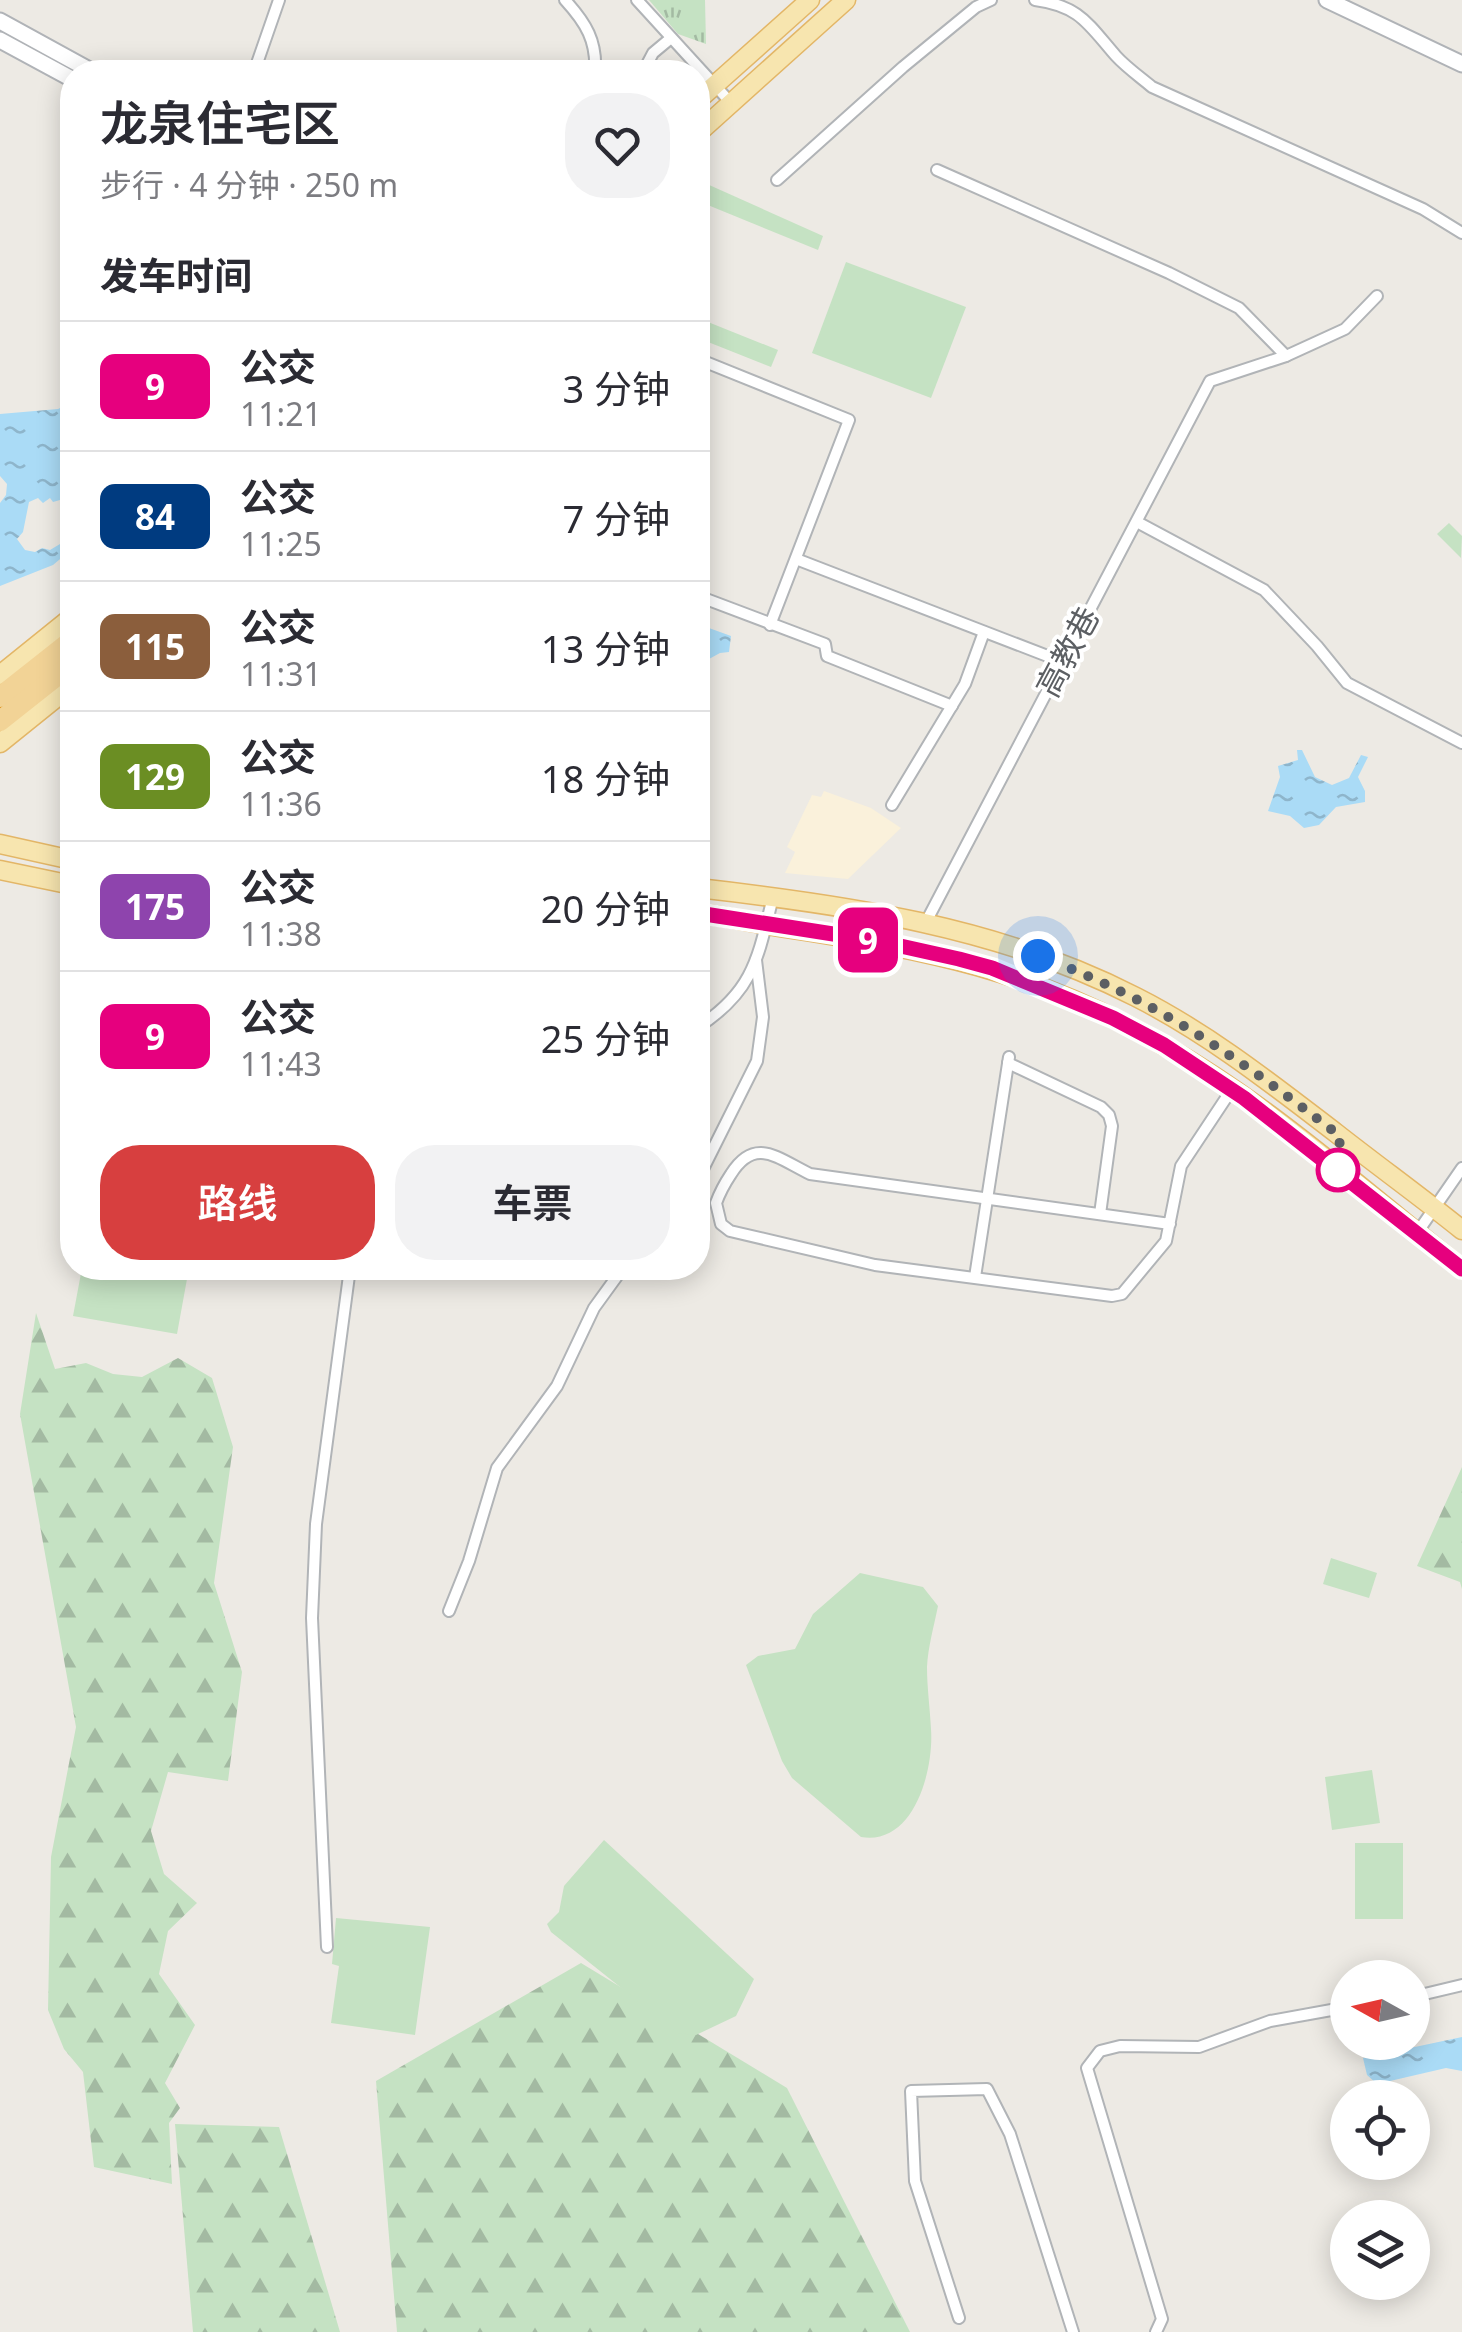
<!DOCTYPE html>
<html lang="zh">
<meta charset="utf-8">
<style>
:root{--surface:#fff;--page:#f2f2f3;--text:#2b2b33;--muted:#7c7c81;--line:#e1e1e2;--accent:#d73f3f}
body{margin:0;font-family:"Noto Sans","Noto Sans SC",sans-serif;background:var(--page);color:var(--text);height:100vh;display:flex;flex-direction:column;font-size:38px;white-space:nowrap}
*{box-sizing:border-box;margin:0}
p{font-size:32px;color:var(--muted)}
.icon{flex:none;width:55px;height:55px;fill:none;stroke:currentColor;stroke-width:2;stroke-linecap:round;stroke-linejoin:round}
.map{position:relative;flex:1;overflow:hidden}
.panel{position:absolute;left:60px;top:60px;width:650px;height:1220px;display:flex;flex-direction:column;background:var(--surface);border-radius:40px;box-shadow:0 5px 25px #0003}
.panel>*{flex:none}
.badge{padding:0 20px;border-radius:15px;font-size:35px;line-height:65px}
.needle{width:65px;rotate:278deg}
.controls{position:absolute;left:1330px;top:1960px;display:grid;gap:20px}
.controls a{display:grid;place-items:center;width:100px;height:100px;border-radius:50%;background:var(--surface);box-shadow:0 5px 25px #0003;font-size:50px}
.you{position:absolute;width:50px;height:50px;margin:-25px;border:8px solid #fff;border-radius:50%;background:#1a73e8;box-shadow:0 0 0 15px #1a73e833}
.map>.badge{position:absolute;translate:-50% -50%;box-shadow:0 0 0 5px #fff}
h2{padding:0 40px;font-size:38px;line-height:90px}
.round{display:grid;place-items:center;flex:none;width:105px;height:105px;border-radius:40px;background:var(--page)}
.headline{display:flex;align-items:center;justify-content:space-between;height:170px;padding:0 40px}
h1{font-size:48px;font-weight:600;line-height:75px}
.action{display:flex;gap:20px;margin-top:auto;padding:20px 40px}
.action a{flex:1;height:115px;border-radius:40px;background:var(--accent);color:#fff;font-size:40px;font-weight:600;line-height:115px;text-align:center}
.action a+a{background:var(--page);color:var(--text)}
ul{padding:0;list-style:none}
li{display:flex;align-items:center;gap:30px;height:130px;padding:0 40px;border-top:2px solid var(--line)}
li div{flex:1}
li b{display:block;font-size:38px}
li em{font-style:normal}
li .badge{min-width:110px;font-weight:700;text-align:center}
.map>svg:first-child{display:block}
.commercial{fill:#faf1db}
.grass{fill:url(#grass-tufts)}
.forest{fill:url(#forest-firs)}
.garden{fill:#c5e2c3}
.water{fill:url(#water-ripples)}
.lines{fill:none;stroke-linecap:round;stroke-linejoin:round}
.street-casing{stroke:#b1b4b7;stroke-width:14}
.secondary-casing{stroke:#b0b3b7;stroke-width:19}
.primary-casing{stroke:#e3b667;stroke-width:21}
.highway-casing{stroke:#da8e17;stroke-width:24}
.street{stroke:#fff;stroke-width:10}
.secondary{stroke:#fff;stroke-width:15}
.primary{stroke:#f7e5af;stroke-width:18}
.highway{stroke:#f2d396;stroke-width:20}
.line-casing{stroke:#fff;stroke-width:22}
.line{stroke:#e6007e;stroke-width:15}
.walk{stroke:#5c5f63;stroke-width:10;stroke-dasharray:0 18}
.stop-dot{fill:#fff;stroke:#e6007e;stroke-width:5}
.labels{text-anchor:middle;stroke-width:8;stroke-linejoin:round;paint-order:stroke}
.street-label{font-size:32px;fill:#5c5f63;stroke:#fff}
</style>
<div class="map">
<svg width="1462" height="2332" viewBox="0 0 1462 2332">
<defs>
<pattern id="grass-tufts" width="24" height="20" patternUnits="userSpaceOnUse" patternTransform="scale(2.5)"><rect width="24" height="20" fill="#c5e2c3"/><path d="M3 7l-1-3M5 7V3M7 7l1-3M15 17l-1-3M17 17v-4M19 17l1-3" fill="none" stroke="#a3baa2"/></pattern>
<pattern id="forest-firs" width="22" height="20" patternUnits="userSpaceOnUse" patternTransform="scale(2.5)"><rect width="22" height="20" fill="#c5e2c3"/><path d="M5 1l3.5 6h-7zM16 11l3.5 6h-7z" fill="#a3baa2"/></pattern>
<pattern id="water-ripples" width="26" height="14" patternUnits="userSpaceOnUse" patternTransform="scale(2.5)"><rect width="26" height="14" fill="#aadbf6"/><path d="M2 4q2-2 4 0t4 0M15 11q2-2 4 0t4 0" fill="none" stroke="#8eb5cb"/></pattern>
</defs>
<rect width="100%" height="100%" fill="#edeae4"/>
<path class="commercial" d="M824,791L871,808L901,828L848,879L785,873L795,852L787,847L812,795L821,797Z"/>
<path class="grass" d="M649,0H705L706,44L678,34Z"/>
<g class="forest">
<path d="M36,1313L55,1369L86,1363L113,1374L142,1377L178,1358L212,1378L233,1447L214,1583L242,1672L228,1781L168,1772L151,1831L164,1874L197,1903L168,1931L159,1974L195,2025L165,2083L180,2108L169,2123L172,2184L94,2167L83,2072L64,2049L48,2010L51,1857L76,1727L20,1414Z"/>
<path d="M1462,1467V1589L1460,1582L1417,1566Z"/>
<path d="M581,1963L787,2088L910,2332H397L376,2081Z"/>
<path d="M175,2124L279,2127L340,2332H193Z"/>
</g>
<g class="garden">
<path d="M698,180L823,236L818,250L698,201Z"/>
<path d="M846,262L966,307L931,398L812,353Z"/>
<path d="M698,318L778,350L771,367L698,338Z"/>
<path d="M1449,523L1462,536L1461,558L1437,534Z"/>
<path d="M82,1268H189L177,1334L73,1316Z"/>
<path d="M1331,1558L1377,1573L1369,1598L1323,1584Z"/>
<path d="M860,1573L923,1587L938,1606C934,1626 928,1647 927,1667C927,1688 930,1708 931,1729C934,1770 914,1846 861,1837L792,1778L782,1761L746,1665L758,1656L795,1649L813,1614Z"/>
<path d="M1372,1770L1380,1823L1332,1830L1325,1777Z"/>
<path d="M604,1840L754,1979L736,2016L696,2035L678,2033L551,1932L547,1924L559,1912L564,1886Z"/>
<rect x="1355" y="1843" width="48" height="76"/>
<path d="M336,1918L430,1927L415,2035L331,2023L339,1966L332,1964Z"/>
</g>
<g class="water">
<path d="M72,402V509L67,498L53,502L50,498L43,503L38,498L29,502L23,532L17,539L25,550L35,552L42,548L50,550L60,544L72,527V549L53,565L0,586V503L6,495L7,484L0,476V414L58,409Z"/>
<path d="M698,624L731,636L729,652L720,653L698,665Z"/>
<path d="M1297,750H1302L1315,777L1332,785L1349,778L1361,755L1368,757L1358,777L1365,791V802L1336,807L1319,825L1304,828L1290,816L1268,811L1280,777L1278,766L1298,760Z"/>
<path d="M1462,2037V2071L1446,2068L1377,2084L1367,2075L1363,2058Z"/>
</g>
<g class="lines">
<defs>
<g id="street">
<path d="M565,0C586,23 597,41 595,72"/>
<path d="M637,0L732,104"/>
<path d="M1035,0C1080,6 1088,24 1116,56C1126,67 1140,77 1152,87L1423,209L1462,233"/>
<path d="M595,69L637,72"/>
<path d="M254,72L279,0"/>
<path d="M643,72L653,53L671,38"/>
<path d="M937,170L1169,273L1239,308L1286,356"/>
<path d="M777,180L903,67L976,7L991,0"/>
<path d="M698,359L849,420L770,625"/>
<path d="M1137,522L1264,590L1317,646L1347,683L1462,743"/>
<path d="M796,559L1063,662"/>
<path d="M698,596L825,644L827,656L952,706"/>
<path d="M892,805L965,684L984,632"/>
<path d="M926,922L1210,381L1286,356L1345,329L1377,296"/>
<path d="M698,1027C754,991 758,957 773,897"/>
<path d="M1008,1063L1101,1107L1109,1115L1112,1126L1100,1214"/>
<path d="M698,1179L757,1061L763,1017L756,960"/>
<path d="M1170,1224L810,1174C777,1158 755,1136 731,1174C725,1183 720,1192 716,1203L721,1224L730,1231L875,1265L1112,1296L1122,1294L1166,1241L1181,1166L1232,1089"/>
<path d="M1417,1233L1462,1168"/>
<path d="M975,1277L1009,1057"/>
<path d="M449,1611L469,1561L497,1468L557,1386L594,1308L623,1268"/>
<path d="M327,1947L312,1618L316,1524L350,1268"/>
<path d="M1412,1997L1462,1985"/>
<path d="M959,2318L915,2181L911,2091L987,2089L1010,2134L1073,2332"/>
<path d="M1156,2332L1162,2319L1087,2068L1100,2051L1120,2046L1199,2047L1270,2021L1348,2007"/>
</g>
<g id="secondary">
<path d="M1327,0L1462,64"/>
<path d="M0,21L93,72"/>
<path d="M0,40L72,79"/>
</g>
<g id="primary">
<path d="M698,100L810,0"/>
<path d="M698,133L846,0"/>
<path d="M0,675L72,617"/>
<path d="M0,743L72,685"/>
<path d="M0,844L72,860"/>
<path d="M0,870L72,885"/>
<path d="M698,888C848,905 1000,927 1136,997C1209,1034 1272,1084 1336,1133C1378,1166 1421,1197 1462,1230"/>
<path d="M698,913C725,916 752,923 780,927C922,948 1037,971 1163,1045C1271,1106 1365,1192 1462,1269"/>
</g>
<g id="highway">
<path d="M0,697L72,640"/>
<path d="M0,721L72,664"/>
</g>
</defs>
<use href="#street" class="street-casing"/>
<use href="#secondary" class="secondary-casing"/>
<use href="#primary" class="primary-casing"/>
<use href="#highway" class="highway-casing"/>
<use href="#street" class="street"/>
<use href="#secondary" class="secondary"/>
<use href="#primary" class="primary"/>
<use href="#highway" class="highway"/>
</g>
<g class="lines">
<defs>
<path id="line" d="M698,913L878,941L959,959L992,968L1113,1018L1164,1045L1244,1098L1462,1269"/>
</defs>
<use href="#line" class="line-casing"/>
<use href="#line" class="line"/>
<path class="walk" d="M1038,956C1156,999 1241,1060 1340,1136L1338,1170"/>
</g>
<circle class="stop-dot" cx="1338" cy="1170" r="20"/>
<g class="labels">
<g class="street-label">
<text transform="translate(1068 652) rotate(-62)" y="11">高教巷</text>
</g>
</g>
</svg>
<div class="controls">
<a><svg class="needle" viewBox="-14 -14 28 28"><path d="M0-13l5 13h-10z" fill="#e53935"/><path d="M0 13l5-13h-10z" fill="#7c7c81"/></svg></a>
<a><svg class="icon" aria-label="locate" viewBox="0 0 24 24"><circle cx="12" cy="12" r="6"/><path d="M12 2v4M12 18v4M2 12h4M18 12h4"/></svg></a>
<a><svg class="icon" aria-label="layers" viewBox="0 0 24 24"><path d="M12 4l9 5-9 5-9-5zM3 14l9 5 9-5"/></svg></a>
</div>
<div class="you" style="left:1038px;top:956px"></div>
<b class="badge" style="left:868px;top:940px;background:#e6007e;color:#fff">9</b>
<section class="panel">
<div class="headline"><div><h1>龙泉住宅区</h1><p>步行 · 4 分钟 · 250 m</p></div><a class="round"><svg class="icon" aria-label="heart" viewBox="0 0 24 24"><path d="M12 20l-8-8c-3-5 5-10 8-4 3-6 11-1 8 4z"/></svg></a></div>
<h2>发车时间</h2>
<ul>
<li><span class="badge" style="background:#e6007e;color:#fff">9</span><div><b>公交</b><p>11:21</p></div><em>3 分钟</em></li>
<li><span class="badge" style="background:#003b80;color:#fff">84</span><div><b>公交</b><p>11:25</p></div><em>7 分钟</em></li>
<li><span class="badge" style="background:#8b5e3c;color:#fff">115</span><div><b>公交</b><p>11:31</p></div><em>13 分钟</em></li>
<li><span class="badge" style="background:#6b8e23;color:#fff">129</span><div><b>公交</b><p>11:36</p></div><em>18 分钟</em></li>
<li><span class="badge" style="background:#8e44ad;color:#fff">175</span><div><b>公交</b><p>11:38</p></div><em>20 分钟</em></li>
<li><span class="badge" style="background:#e6007e;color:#fff">9</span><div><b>公交</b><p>11:43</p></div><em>25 分钟</em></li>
</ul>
<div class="action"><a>路线</a><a>车票</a></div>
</section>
</div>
